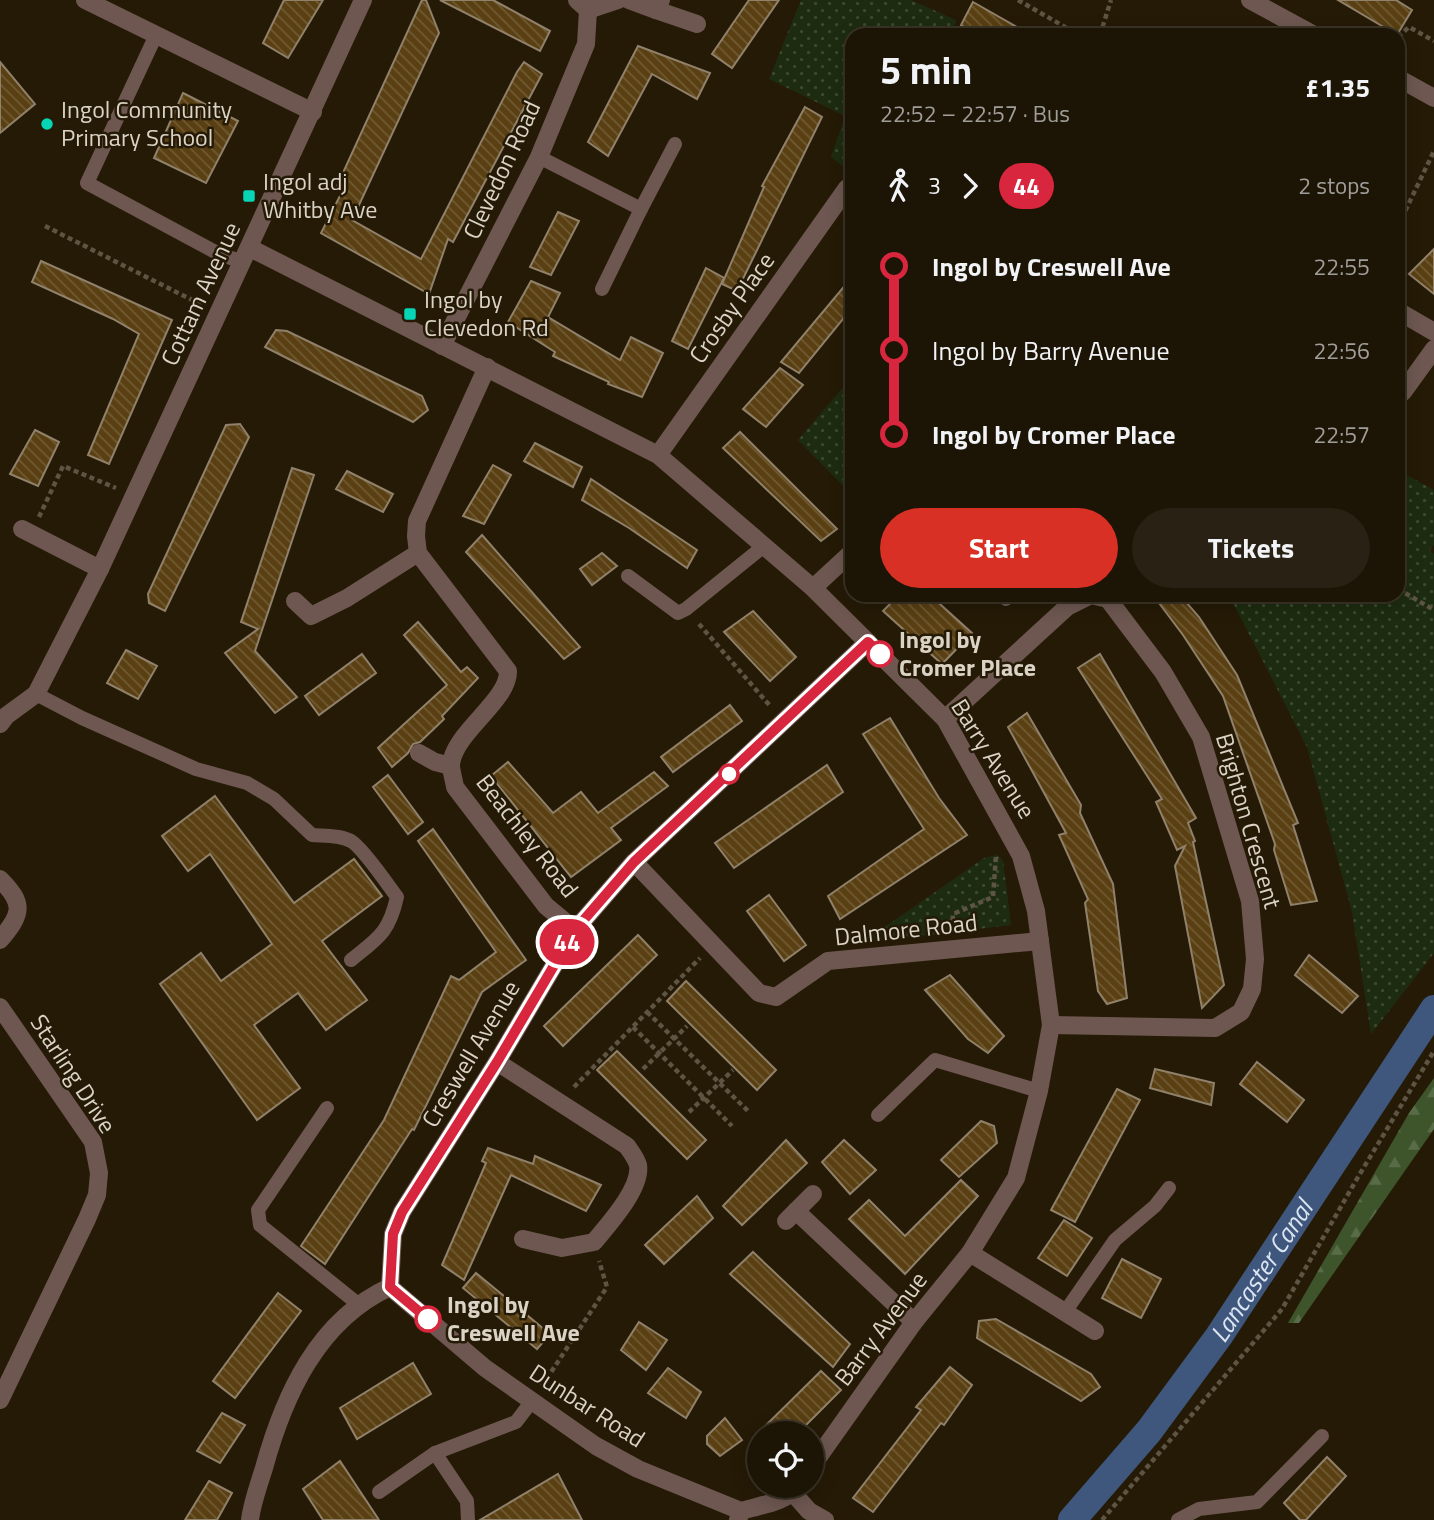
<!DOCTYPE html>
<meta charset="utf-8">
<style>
:root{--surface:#1c1404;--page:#292113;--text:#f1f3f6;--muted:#a09e9a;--line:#3a3326;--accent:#d93025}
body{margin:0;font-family:"Titillium Web",sans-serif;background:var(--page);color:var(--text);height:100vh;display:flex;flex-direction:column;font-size:26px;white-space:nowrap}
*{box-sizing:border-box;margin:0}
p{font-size:23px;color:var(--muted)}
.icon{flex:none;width:38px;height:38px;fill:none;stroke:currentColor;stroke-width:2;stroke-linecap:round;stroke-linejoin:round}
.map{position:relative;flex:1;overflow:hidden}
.side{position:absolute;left:845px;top:28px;width:560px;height:574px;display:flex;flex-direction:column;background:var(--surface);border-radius:21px;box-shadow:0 4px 18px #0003,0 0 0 2px var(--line)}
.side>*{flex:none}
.badge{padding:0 14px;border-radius:23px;font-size:24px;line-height:46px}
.tools{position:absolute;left:747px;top:1421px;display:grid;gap:14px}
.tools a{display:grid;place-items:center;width:77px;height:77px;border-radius:50%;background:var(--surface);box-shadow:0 4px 18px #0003,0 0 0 2px var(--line);font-size:35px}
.map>.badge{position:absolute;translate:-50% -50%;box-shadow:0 0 0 4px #fff}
.legs{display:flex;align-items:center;gap:10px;height:77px;padding:0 35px;font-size:23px}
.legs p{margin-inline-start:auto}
.summary{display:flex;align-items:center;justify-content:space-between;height:119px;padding:0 35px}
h1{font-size:38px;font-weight:700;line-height:52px}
.primary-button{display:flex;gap:14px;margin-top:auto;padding:14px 35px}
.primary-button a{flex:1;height:80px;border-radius:42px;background:var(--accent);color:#fff;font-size:28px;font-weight:700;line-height:80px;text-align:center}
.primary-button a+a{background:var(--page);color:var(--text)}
ul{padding:0 35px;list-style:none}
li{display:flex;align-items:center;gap:24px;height:84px;font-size:26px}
li i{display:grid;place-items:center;width:10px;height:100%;margin:0 9px;background:currentColor}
li i::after{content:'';width:18px;height:18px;margin:-9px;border:5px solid;border-radius:50%;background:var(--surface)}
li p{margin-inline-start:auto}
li:first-child i{background:linear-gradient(#0000 50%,currentColor 0)}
li:last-child i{background:linear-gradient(currentColor 50%,#0000 0)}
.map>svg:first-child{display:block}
.green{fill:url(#green-dots)}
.forest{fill:url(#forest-firs)}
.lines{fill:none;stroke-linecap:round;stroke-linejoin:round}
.canal{stroke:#3f577d;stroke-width:28}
.building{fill:url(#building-back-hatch);stroke:#90816b;stroke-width:2}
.path{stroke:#5e5443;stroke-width:4.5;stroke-dasharray:5 3.5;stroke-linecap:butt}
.service{stroke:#6e5751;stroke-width:14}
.minor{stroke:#6e5751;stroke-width:18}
.line-1-casing{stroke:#fff;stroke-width:16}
.line-1{stroke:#d7263d;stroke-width:10}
.poi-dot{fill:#08d5b5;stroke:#251a06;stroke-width:2.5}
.stop-1-dot{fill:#fff;stroke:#d7263d;stroke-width:3.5}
.labels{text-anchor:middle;stroke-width:5;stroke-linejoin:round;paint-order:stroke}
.poi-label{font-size:24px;fill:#dad3c6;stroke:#251a06;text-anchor:start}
.street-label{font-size:24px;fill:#dad3c6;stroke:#251a06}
.stop-label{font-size:24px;font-weight:bold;fill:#dad3c6;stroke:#251a06;text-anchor:start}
.water-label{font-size:26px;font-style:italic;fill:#dce5f2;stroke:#251a06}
</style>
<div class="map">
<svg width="1434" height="1520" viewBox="0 0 1434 1520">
<defs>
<pattern id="green-dots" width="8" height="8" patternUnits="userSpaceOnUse" patternTransform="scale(1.75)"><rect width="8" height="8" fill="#1d2c10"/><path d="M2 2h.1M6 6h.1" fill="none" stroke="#3d4a31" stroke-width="1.8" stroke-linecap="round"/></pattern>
<pattern id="forest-firs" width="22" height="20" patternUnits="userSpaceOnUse" patternTransform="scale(1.75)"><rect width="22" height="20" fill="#3e542b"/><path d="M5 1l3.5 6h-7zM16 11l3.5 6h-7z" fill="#596c48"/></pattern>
<pattern id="building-back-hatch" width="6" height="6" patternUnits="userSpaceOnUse" patternTransform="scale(1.75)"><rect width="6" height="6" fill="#593f12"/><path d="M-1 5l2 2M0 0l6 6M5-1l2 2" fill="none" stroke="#705a33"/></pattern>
</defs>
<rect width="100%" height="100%" fill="#251a06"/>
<g class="green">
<path d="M801,0H911L956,20L953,35H852V173L831,157L845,116L769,79Z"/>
<path d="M852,377V495L798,440Z"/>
<path d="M1398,470L1434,490V545L1430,550L1434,554V953L1371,1034L1352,912L1307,747L1229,595H1398Z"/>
<path d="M996,855L1003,860L1011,925L862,943L984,858Z"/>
</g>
<path class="forest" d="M1434,1078V1129L1299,1323H1288L1409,1113Z"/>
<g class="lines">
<path class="canal" id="s1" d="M1072,1520L1149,1431L1219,1336L1434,1009"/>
</g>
<g class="building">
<path d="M284,0H323L288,58L263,43Z"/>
<path d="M422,0H426L439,33L352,220L421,259L517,72L524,62L542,74L453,242L448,239L429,294L321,233L343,190L336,188Z"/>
<path d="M440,0H493L550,31L540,51Z"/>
<path d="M749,0H779L732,68L712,54Z"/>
<path d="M1338,0H1396L1412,10L1397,35Z"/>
<path d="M973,2L1031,35H978L961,25Z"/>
<path d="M638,46L710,73L697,99L652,74L608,156L588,142Z"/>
<path d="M0,62L35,104L0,133Z"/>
<path d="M183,93L238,121L206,183L154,158Z"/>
<path d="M805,107L822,117L737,291L722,284L764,187L762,186Z"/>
<path d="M558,212L579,221L551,275L530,267Z"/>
<path d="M1434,249V294L1409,274Z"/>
<path d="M41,261L172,320L109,464L88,455L139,334L113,319L32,282Z"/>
<path d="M706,268L724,278L688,349L672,341Z"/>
<path d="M852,277V308L799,373L781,362Z"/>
<path d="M531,281L560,293L548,317L620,360L631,337L663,353L642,397L608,384L609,382L553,356L555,352L508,322Z"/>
<path d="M276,330L287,331L422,396L428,410L413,422L265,347Z"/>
<path d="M780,368L803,385L766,427L743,409Z"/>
<path d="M240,424L249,437L165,611L149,603L148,594L226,425Z"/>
<path d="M35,430L59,442L38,486L10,474Z"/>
<path d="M740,432L837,529L821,541L723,448Z"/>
<path d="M535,443L582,467L573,487L524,461Z"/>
<path d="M493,465L511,475L484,524L463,516Z"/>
<path d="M292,468L314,475L255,651L297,697L275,713L225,653L258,629L241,622Z"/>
<path d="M347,471L393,494L383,512L336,489Z"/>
<path d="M591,479L697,550L687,568L629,528L582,500Z"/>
<path d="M482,535L580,647L564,659L466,552Z"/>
<path d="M602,553L617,566L592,585L580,569Z"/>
<path d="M899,595H930L972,633L942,664L883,611Z"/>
<path d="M1153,595H1180L1199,617L1237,675L1298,823L1293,825L1317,901L1291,905L1274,850L1275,844L1223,696L1183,635Z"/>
<path d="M753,611L796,657L770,681L724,632Z"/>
<path d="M418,622L461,672L467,667L478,678L442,716L444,719L420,742L413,744L408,753L392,767L378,748L447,685L404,635Z"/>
<path d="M126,650L157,666L138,699L107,683Z"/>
<path d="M362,654L376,673L319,715L305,696Z"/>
<path d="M1100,654L1196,818L1188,823L1195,841L1193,842L1224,985L1202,1008L1175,866L1185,846L1177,850L1156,802L1162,799L1078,668Z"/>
<path d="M730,705L742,721L673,772L661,757Z"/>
<path d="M1027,713L1081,805L1080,813L1113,884L1127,998L1107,1004L1098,991L1085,903L1088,899L1059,835L1066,833L1008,727Z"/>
<path d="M890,718L939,798L967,835L840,919L828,896L924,829L863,734Z"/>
<path d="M508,762L553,813L581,792L598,813L654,772L668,786L611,828L621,840L571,877L491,776Z"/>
<path d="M827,765L843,792L734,868L715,843Z"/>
<path d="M388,775L423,822L408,834L373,787Z"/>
<path d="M215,796L294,903L354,859L382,896L322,941L367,1000L326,1030L298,993L254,1025L300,1088L257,1120L160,984L201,953L221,981L272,944L210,854L188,871L162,836Z"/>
<path d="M433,829L526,960L482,992L414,1130L412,1129L325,1264L301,1246L384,1120L451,976L459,980L496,952L418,841Z"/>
<path d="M769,895L806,945L784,961L747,911Z"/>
<path d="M638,935L657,955L563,1046L544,1026Z"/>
<path d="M1309,955L1358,996L1342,1013L1295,975Z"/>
<path d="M950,975L1004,1036L988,1053L968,1039L925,990Z"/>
<path d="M686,981L776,1070L757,1090L667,1001Z"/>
<path d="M617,1051L706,1140L687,1159L597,1070Z"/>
<path d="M1257,1062L1304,1100L1287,1122L1240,1084Z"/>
<path d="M1155,1069L1214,1083L1211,1105L1150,1088Z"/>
<path d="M1117,1089L1140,1100L1075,1222L1051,1210Z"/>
<path d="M981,1121L994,1126L997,1143L959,1177L941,1160Z"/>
<path d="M786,1140L807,1163L742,1225L723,1206Z"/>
<path d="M844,1140L876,1170L850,1194L822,1162Z"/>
<path d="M488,1148L533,1164L535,1156L601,1185L586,1211L511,1175L464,1280L442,1265L486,1163L482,1161Z"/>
<path d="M961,1180L978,1196L905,1274L849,1219L869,1200L905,1236Z"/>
<path d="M697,1196L713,1218L664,1264L645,1245Z"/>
<path d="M1064,1220L1092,1238L1067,1276L1038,1258Z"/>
<path d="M753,1252L850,1344L833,1367L730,1274Z"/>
<path d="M1122,1259L1161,1279L1141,1318L1102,1298Z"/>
<path d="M476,1273L550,1334L537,1349L463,1288Z"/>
<path d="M278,1293L301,1311L235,1398L213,1381Z"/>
<path d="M996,1319L1091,1374L1100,1387L1081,1401L977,1338L979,1321Z"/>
<path d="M639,1322L667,1340L646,1370L621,1350Z"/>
<path d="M413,1363L431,1394L357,1439L340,1408Z"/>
<path d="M950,1367L972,1385L944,1425L941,1423L873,1512L853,1498L921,1410L916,1407Z"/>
<path d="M668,1368L701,1392L686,1418L648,1393Z"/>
<path d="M821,1371L841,1390L798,1433H758Z"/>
<path d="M222,1413L245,1425L220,1463L197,1451Z"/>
<path d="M725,1418L742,1440L720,1456L707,1444V1436Z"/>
<path d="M1327,1457L1346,1476L1306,1520H1300L1284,1503Z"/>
<path d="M340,1461L379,1520H323L303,1489Z"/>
<path d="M558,1474L582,1520H480Z"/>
<path d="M209,1481L232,1493L217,1520H185Z"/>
</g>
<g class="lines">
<g class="path">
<path d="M1018,0L1079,35"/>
<path d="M1100,35L1111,0"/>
<path d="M1398,37L1409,27L1434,41"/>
<path d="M45,226L202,305"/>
<path d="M1398,226L1434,151"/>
<path d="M39,517L63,466L116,488"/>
<path d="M1398,589L1434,610"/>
<path d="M699,624L771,707"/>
<path d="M952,929L953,914L993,897L996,855"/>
<path d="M647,1012L748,1111"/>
<path d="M633,1027L732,1126"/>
<path d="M643,1069L687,1026"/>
<path d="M574,1087L700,958"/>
<path d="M689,1112L733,1070"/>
<path d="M542,1386L607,1287L599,1261"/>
<path d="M1102,1520L1282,1309L1358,1177L1434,1051"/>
</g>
<g class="service">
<path d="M156,35L87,183L219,254L243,262"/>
<path d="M539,157L641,209L602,289"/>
<path d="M641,209L675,144"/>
<path d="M628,576L678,613L686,609L764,546"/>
<path d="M1003,595L1006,599"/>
<path d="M36,694L82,718L196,769L247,783L274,799L312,835C324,836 340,835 351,841C363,848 388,885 397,897C389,933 378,938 351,960"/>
<path d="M327,1108L258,1210L260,1225L358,1304"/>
<path d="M878,1115L935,1060L1039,1091"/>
<path d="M1065,1312L1115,1240L1155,1206L1169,1188"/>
<path d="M379,1492L435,1453"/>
<path d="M468,1520L467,1501L435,1453L516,1422L532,1401"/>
<path d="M1178,1520L1199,1509L1257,1502L1322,1436"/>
</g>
<g class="minor">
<path d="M85,0L313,112"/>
<path d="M629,0L656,10"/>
<path d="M661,0L656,10L697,24"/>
<path d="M1250,0L1314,35"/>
<path d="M588,10L618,0"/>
<path d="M1398,78L1434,98"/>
<path d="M250,248L658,455L813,588L945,719L1021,856L1036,911L1051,1025L1039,1091L1016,1178L970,1253L914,1322L812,1466"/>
<path d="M1398,311L1434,332"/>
<path d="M442,346L539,157L586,44L588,10L577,0"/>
<path d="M487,367L417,521L416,536L418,553L508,671C509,701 453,733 451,765C451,771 454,780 455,787L546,906L575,930"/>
<path d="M1398,395L1403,392L1434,349"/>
<path d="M658,455L847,188"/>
<path d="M22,529L100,569"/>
<path d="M813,588L852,552"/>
<path d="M295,601L311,616L347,598L418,553"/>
<path d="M945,719L1067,607L1091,595L1108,599L1163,672L1201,737L1250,901L1255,959L1252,989L1241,1012L1215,1028L1051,1025"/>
<path d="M0,724L6,716L36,694L100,569L363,0"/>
<path d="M419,753L435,762L451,766"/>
<path d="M634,862L759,993L776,997L828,961L1040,941"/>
<path d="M0,879C25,904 22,914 0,940"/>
<path d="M0,1007L93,1142L99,1173L97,1195L87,1219L0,1400"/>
<path d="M497,1062L627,1146C631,1152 636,1158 638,1165C642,1188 608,1225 594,1242L562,1248L523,1239"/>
<path d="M796,1211L914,1322"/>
<path d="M786,1221L813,1194"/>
<path d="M970,1253L1095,1331"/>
<path d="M390,1287L393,1234L402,1212L497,1062L575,930L634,862L868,642"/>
<path d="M390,1287L485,1368L596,1446L638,1469L741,1511"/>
<path d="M793,1493L809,1511L825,1520"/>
<path d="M250,1520C252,1503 259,1484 264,1468C284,1395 318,1320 390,1287"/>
<path d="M738,1520L741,1511C760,1505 786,1503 798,1486"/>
</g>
</g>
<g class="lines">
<defs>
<path id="line-1" d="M428,1319L390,1287L393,1234L402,1212L497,1062L575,930L634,862L868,642L880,654"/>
</defs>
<use href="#line-1" class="line-1-casing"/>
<use href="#line-1" class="line-1"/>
</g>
<g class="poi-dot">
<circle cx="47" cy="124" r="7"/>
<rect x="242" y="189" width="14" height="14" rx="3.5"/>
<rect x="403" y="307" width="14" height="14" rx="3.5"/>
</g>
<g class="stop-1-dot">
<circle cx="880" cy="654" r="12"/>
<circle cx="729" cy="774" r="9"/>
<circle cx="428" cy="1319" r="12"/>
</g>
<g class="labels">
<g class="poi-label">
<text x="61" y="118">Ingol Community<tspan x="61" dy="28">Primary School</tspan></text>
<text x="263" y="190">Ingol adj<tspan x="263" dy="28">Whitby Ave</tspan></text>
<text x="424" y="308">Ingol by<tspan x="424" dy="28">Clevedon Rd</tspan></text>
</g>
<g class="street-label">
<text transform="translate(502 170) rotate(-65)" y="8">Clevedon Road</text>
<text transform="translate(201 294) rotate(-65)" y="8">Cottam Avenue</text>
<text transform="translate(732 308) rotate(-55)" y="8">Crosby Place</text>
<text transform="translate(993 759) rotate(58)" y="8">Barry Avenue</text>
<text transform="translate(1248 821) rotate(74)" y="8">Brighton Crescent</text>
<text transform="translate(527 836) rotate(52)" y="8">Beachley Road</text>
<text transform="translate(906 930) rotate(-6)" y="8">Dalmore Road</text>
<text transform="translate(471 1054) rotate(-59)" y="8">Creswell Avenue</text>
<text transform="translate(73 1074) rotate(57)" y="8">Starling Drive</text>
<text transform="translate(881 1329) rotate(-53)" y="8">Barry Avenue</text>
<text transform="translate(587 1406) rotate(33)" y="8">Dunbar Road</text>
</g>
<g class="stop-label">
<text x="899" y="648">Ingol by<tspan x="899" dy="28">Cromer Place</tspan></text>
<text x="447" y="1313">Ingol by<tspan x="447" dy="28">Creswell Ave</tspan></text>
</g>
<g class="water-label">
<text dy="9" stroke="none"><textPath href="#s1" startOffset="313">Lancaster Canal</textPath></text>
</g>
</g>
</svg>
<div class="tools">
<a><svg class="icon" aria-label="locate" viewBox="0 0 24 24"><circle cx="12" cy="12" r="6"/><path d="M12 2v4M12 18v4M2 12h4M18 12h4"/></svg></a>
</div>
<b class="badge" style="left:567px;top:942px;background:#d7263d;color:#fff">44</b>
<section class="side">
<div class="summary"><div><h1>5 min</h1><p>22:52 – 22:57 · Bus</p></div><b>£1.35</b></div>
<div class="legs"><svg class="icon" aria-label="walk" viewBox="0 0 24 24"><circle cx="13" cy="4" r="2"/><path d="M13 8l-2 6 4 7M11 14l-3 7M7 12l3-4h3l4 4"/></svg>3<svg class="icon" aria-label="forward" viewBox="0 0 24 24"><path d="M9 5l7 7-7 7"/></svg><b class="badge" style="background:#d7263d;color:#fff">44</b><p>2 stops</p></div>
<ul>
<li><i style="color:#d7263d"></i><b>Ingol by Creswell Ave</b><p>22:55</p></li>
<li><i style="color:#d7263d"></i><span>Ingol by Barry Avenue</span><p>22:56</p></li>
<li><i style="color:#d7263d"></i><b>Ingol by Cromer Place</b><p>22:57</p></li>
</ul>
<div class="primary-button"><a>Start</a><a>Tickets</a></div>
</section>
</div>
